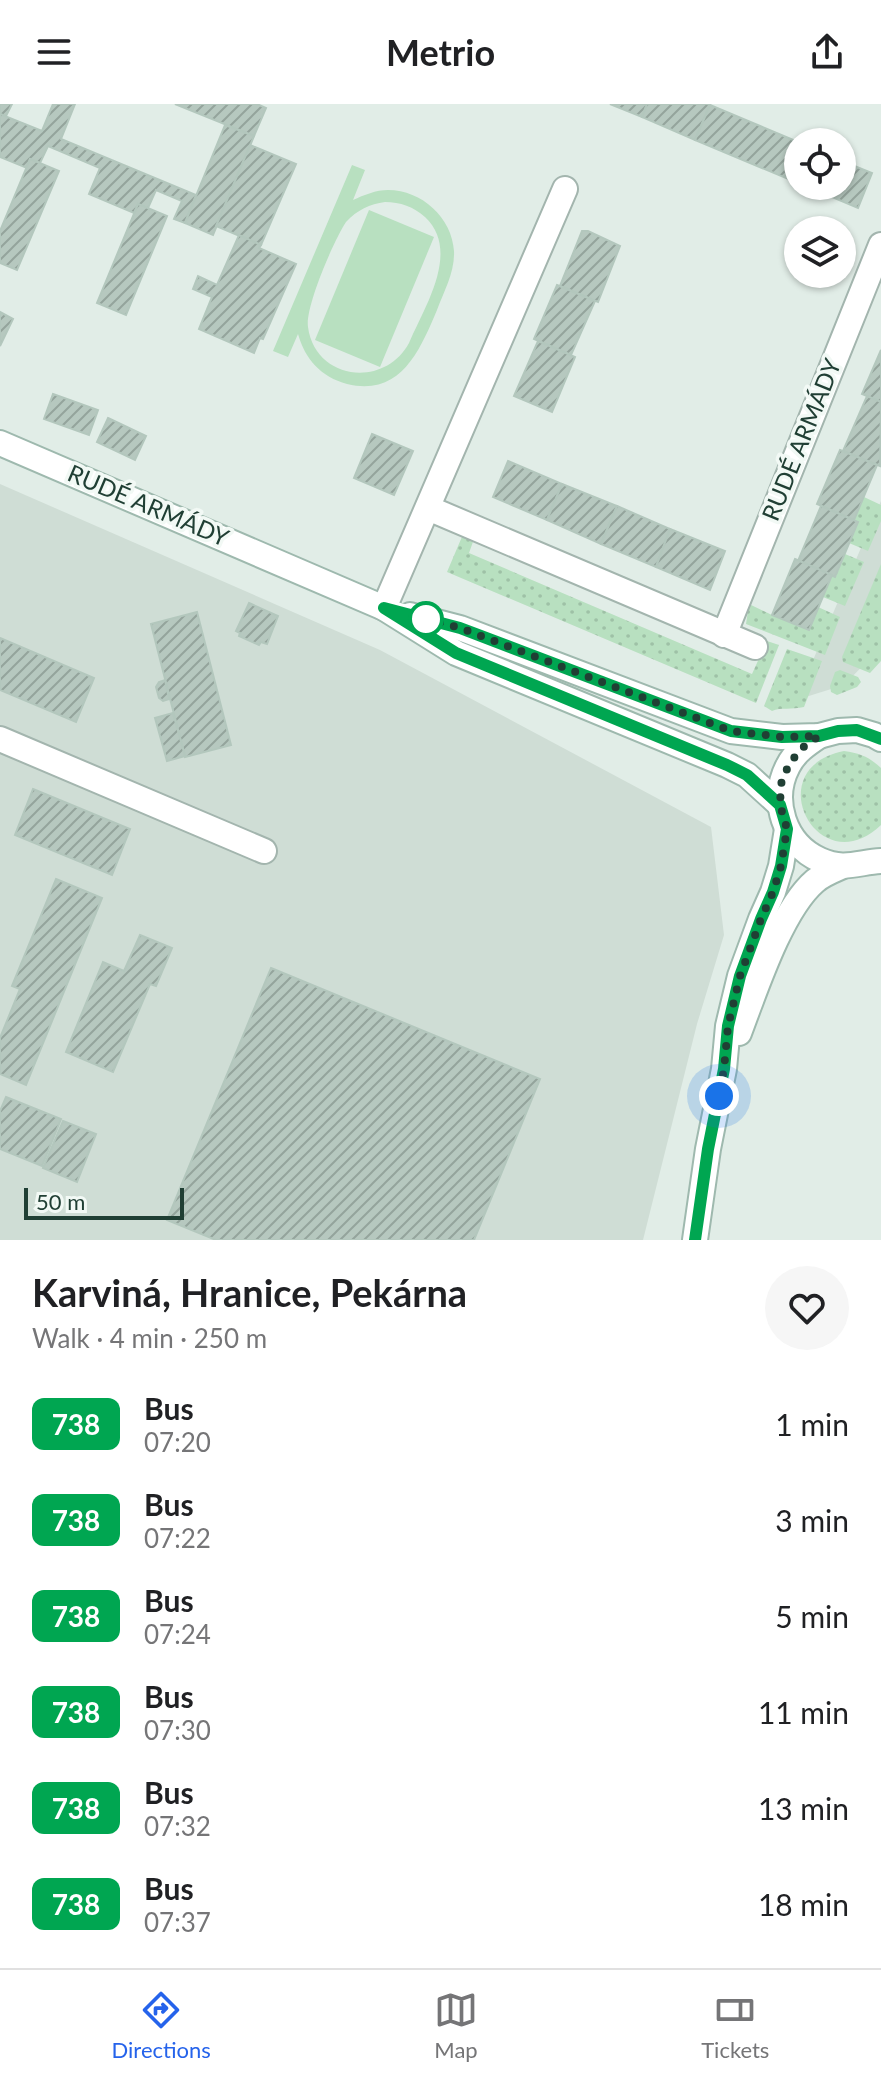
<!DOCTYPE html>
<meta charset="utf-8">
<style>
:root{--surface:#fff;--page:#f6f6f6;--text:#202124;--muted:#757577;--line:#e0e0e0;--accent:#2563eb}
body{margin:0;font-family:Lato,sans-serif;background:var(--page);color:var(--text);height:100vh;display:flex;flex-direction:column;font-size:30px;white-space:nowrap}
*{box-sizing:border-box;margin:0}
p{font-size:26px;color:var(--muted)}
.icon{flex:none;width:44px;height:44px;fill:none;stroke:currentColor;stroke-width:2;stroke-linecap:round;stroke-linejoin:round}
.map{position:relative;height:1136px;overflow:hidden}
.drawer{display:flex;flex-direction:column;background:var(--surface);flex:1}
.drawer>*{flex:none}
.badge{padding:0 16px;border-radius:12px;font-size:28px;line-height:52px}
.buttons{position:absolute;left:784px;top:24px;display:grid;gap:16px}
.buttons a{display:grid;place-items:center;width:72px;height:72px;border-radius:50%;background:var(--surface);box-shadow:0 2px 6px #0004;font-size:40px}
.scale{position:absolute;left:24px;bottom:20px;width:160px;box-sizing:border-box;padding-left:8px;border:4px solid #203f34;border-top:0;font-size:22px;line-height:28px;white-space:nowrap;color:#203f34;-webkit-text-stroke:6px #f2f9f5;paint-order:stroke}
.you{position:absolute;width:40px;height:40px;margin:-20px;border:6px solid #fff;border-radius:50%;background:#1a73e8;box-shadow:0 0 0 12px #1a73e833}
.map>.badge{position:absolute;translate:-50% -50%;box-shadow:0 0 0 4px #fff}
.round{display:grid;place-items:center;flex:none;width:84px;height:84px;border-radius:42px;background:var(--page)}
.head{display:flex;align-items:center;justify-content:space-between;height:136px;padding:0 32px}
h1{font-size:38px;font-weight:700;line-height:60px}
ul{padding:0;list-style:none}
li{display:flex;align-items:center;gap:24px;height:96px;padding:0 32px}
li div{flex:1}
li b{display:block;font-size:30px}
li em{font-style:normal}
li .badge{min-width:88px;font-weight:700;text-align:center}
header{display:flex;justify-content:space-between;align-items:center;height:104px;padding:0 32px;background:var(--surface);font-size:36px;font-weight:700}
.dock{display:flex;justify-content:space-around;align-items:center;height:112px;border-top:2px solid var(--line);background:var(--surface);font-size:22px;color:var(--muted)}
.dock a{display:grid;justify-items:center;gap:4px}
.dock .current{color:var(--accent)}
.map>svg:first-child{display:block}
.built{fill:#cfddd5}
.grass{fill:url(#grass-dots)}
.green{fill:#b8e0c0;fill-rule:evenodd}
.building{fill:url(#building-hatch);stroke:#b3c7bd;stroke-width:2}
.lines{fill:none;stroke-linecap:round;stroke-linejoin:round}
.street-casing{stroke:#a3b5ae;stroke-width:28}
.secondary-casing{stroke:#9eb9ae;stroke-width:28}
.street{stroke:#fff;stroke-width:24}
.secondary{stroke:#fff;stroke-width:24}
.line-casing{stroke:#fff;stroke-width:18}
.line{stroke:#00a651;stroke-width:12}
.walk{stroke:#203f34;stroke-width:8;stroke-dasharray:0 14.4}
.stop-dot{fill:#fff;stroke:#00a651;stroke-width:4}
.labels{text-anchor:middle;stroke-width:7;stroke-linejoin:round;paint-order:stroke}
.street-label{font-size:24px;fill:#203f34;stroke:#f2f9f5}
</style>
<header><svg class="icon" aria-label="menu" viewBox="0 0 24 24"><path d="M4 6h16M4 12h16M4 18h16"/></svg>Metrio<svg class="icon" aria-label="share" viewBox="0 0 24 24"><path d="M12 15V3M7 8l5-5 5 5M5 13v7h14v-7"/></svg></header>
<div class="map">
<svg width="881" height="1136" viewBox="0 0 881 1136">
<defs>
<pattern id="grass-dots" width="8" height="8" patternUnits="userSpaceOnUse" patternTransform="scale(2)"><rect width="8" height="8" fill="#b8e0c0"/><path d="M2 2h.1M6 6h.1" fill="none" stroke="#9ec1a6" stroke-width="1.8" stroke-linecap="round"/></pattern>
<pattern id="building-hatch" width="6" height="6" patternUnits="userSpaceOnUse" patternTransform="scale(2)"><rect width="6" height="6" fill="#b6c8bf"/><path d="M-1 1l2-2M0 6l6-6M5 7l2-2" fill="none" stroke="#94a49c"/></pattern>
</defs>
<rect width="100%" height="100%" fill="#e1ede7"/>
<g class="built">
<path d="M0,380L380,546L711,723L724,831L697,920L643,1136H0Z"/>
<path d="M881,397V543L844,581L796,596Z"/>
</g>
<g class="grass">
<path d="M864,393L881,401V417L868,447L849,439L858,418L854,416Z"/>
<path d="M464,428L474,435L469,449L752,570L767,537L779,541L756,599L447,468Z"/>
<path d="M845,450L864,458L845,502L823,493L832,471L836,472Z"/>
<path d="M881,460V557L870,569L843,558L842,553Z"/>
<path d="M749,500L772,511L818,503L840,513L825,551L746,520Z"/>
<path d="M787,545L822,557L804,603C792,606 781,603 772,607L764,602Z"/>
<path d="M840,566L858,573L861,578L857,583L837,591L831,588L830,582L835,568Z"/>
<path d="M844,647C860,649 869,653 881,664V721C818,781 757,664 844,647Z"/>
</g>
<g class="green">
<path d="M352,61L365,66L353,96C364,91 376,86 388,86C422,86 452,114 454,147C455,168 444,187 437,206C420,246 401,293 347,280C321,273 305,255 298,230L288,253L273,247ZM385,98C400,98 414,103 425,113C461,147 425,202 409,239C384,285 315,276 308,223C305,203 334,136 346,118C357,106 370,100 385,98Z"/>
<path d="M369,106L434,133L380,263L315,236Z"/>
</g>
<g class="building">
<path d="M0,0H12L6,12L0,10Z"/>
<path d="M53,0H75L61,35L196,91L185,119L174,115L182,97L156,86L148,104L138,100L134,109L89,90L100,64L48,42L40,59L30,55L27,64L0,53V10L42,27Z"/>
<path d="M175,0H257L266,4L254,32Z"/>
<path d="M610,0H647L642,13Z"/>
<path d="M647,0H707L710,1L695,36L642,13Z"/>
<path d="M710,1L798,38V79L695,36Z"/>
<path d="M225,21L254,32L213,131L185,119Z"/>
<path d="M250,41L296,60L261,141L216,122Z"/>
<path d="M30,55L59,67L17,166L0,159V127Z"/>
<path d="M842,57L872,69L858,104L806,82H842Z"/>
<path d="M138,100L167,112L126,211L97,199Z"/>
<path d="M582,127H588L620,142L598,198L560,182Z"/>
<path d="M239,131L261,141L259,144L296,160L263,235L260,234L254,249L199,225L212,193L193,185L198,172L217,181Z"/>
<path d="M557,181L595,197L571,251L534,235Z"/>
<path d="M0,208L13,215L0,242Z"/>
<path d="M538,237L575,253L552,308L514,292Z"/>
<path d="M881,246V298L862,290Z"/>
<path d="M53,290L98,306L89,331L44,315Z"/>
<path d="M867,292L881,298L880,362L843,347Z"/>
<path d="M108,314L146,332L135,356L97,338Z"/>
<path d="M372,330L413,347L394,391L354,374Z"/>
<path d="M840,346L877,361L854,416L817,400Z"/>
<path d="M508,357L562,380L547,416L493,393Z"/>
<path d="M562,380L617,402L601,440L547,416Z"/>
<path d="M617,402L670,425L656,463L601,440Z"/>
<path d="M821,402L858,418L835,473L798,457Z"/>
<path d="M670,425L725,447L710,486L656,463Z"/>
<path d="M795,455L832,471L809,526L772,511Z"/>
<path d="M249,499L278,512L267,540L261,538L259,541L239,532L240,529L236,527Z"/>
<path d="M197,508L231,641L185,653L151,520Z"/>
<path d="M0,534L94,574L76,618L0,586Z"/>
<path d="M165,576L169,595L163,597L159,594L156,583L159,578Z"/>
<path d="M173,609L185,652L167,657L155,614Z"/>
<path d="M33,685L130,725L112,771L15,731Z"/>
<path d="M56,775L102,794L26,981L0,970V934L20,885L12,882Z"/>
<path d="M140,831L172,844L156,882L150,880L113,968L66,948L103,858L124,867Z"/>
<path d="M271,864L540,975L474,1136H216L167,1116Z"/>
<path d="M6,993L61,1015L42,1062L0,1045V1007Z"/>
<path d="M63,1017L96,1030L77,1078L43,1064Z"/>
</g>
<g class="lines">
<defs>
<g id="street">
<path d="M428,404L755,543"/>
<path d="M384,504L565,85"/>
<path d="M724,531L881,141"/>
<path d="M0,635L264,747"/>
</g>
<g id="secondary">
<path d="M0,339L384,504L456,549L727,661L747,671L780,701"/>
<path d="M410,511L460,524L731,627L782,633L819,632L838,627L857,626L874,631L881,635"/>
<path d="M819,632C807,640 795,648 788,662C770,696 784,740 820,756C844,767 859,758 881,757"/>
<path d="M739,929C755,887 781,806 815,777C823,770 834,766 843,762"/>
<path d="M695,1136L708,1045L724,965L728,922L740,872L761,815L773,788L781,762L787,725"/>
</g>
</defs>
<use href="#street" class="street-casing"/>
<use href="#secondary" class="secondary-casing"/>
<use href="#street" class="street"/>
<use href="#secondary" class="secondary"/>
</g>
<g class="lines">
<defs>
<path id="line" d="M695,1136L708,1045L724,965L728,922L740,872L761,815L773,788L781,762L787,725L780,701L747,671L727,661L456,549L384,504L460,524L731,627L782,633L819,632L838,627L857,626L881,635"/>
</defs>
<use href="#line" class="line-casing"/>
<use href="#line" class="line"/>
<path class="walk" d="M426,515L460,524L731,627L782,633L819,632L802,644L789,660L781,680L780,701L787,725L781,762L773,788L761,815L740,872L728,922L724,965L719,992"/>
</g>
<circle class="stop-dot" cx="426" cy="515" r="16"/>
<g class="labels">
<g class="street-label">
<text transform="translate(802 336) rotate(-68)" y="8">RUDÉ ARMÁDY</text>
<text transform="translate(148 402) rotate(23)" y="8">RUDÉ ARMÁDY</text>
</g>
</g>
</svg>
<div class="buttons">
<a><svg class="icon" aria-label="locate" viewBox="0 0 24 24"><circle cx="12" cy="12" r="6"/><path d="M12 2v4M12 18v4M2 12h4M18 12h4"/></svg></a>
<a><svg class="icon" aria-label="layers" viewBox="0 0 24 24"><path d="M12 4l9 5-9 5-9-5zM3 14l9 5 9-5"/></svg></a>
</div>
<div class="scale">50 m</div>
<div class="you" style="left:719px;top:992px"></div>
</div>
<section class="drawer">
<div class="head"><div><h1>Karviná, Hranice, Pekárna</h1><p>Walk · 4 min · 250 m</p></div><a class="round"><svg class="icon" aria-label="heart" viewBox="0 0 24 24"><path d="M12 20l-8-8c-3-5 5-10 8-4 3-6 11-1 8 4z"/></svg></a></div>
<ul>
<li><span class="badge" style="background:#00a651;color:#fff">738</span><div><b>Bus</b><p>07:20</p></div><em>1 min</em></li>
<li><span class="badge" style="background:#00a651;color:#fff">738</span><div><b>Bus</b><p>07:22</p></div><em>3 min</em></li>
<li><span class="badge" style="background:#00a651;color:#fff">738</span><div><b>Bus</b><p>07:24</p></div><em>5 min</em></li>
<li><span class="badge" style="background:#00a651;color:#fff">738</span><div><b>Bus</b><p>07:30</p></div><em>11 min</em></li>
<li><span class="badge" style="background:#00a651;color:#fff">738</span><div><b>Bus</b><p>07:32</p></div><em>13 min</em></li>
<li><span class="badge" style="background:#00a651;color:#fff">738</span><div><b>Bus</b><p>07:37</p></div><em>18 min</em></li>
</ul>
</section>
<nav class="dock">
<a class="current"><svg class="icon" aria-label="directions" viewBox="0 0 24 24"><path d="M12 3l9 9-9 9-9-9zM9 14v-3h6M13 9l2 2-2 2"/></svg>Directions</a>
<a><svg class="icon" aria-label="map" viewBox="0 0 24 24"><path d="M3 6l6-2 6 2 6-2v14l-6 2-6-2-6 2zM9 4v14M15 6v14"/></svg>Map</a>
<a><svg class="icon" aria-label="tickets" viewBox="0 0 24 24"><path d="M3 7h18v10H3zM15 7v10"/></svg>Tickets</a>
</nav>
